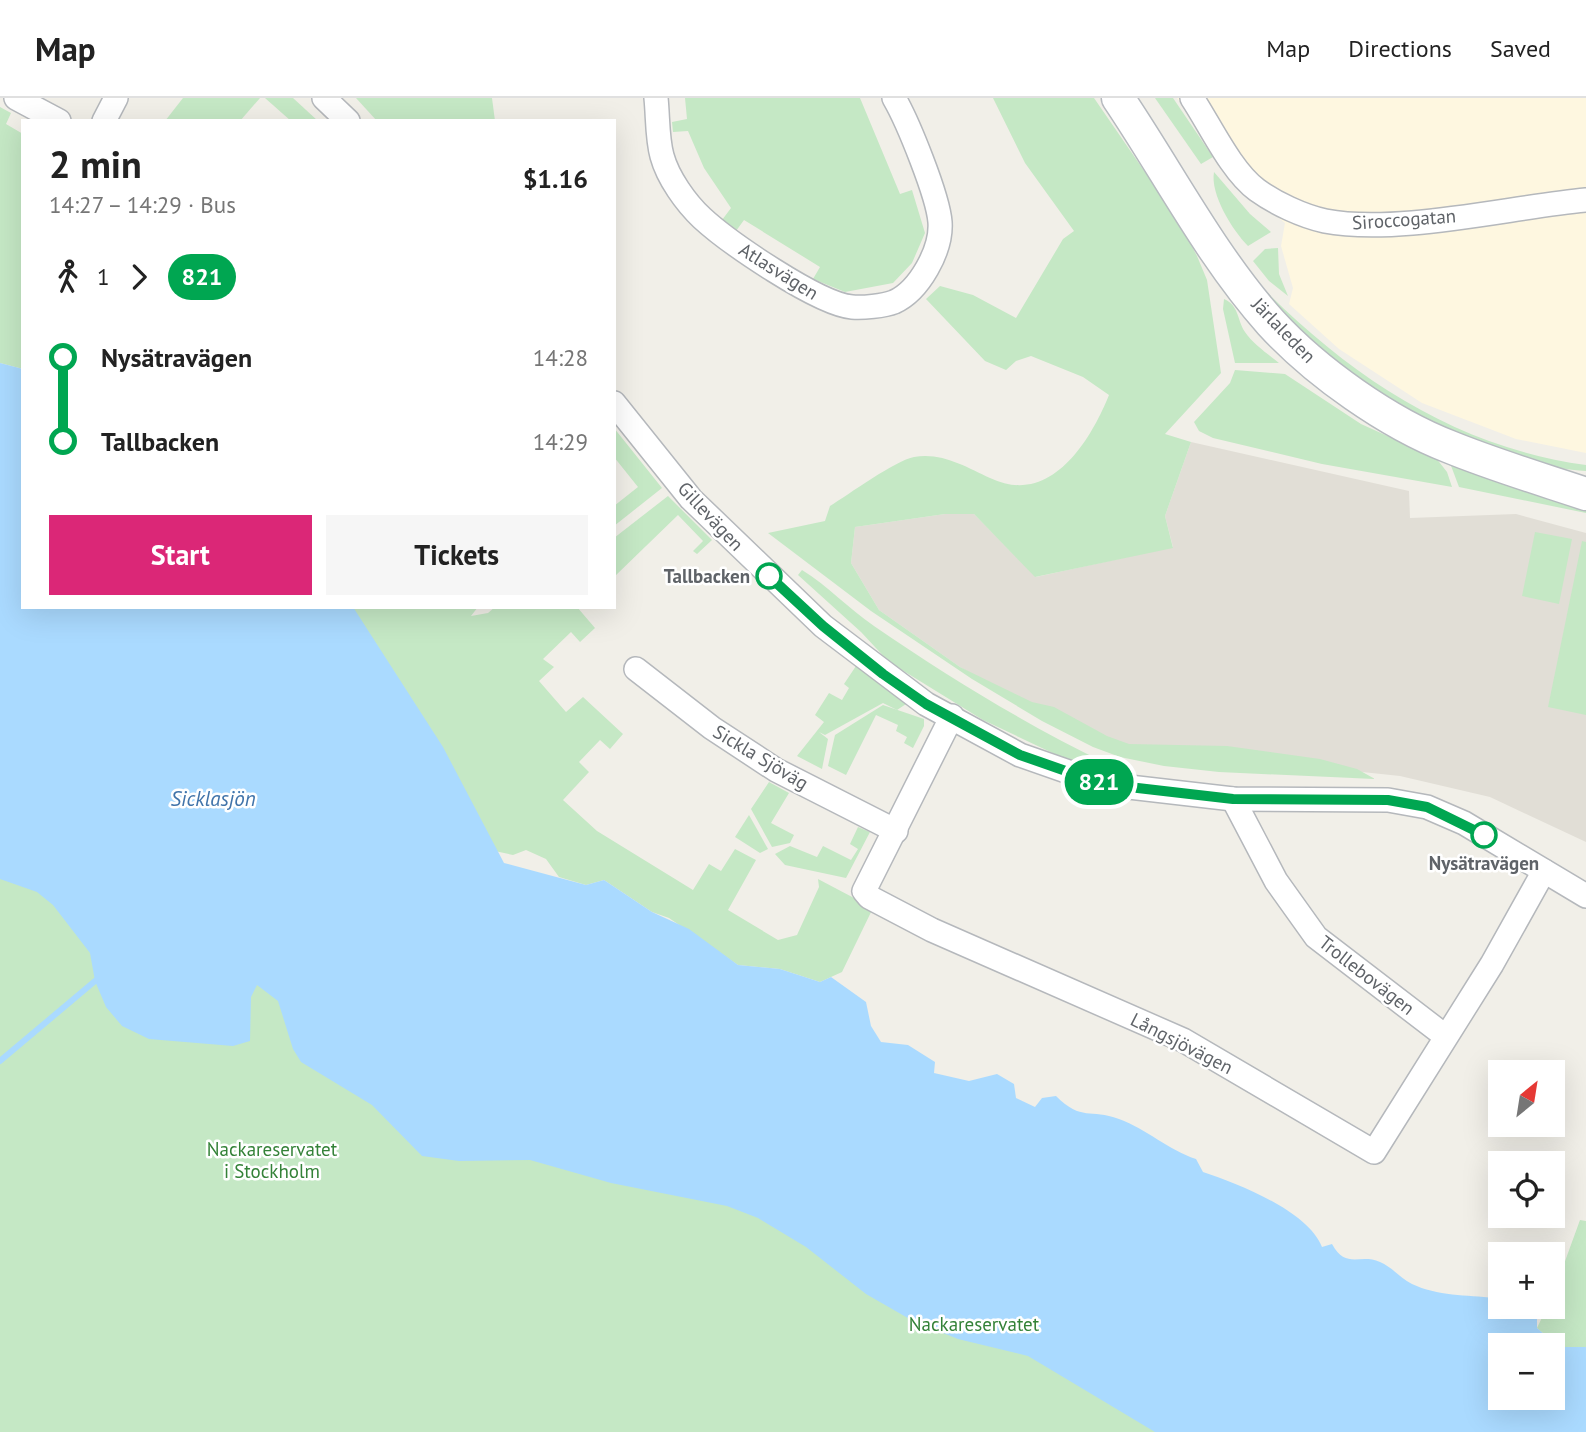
<!DOCTYPE html>
<meta charset="utf-8">
<style>
:root{--surface:#fff;--page:#f6f6f6;--text:#222;--muted:#767676;--line:#e0e0e0;--accent:#db2777}
body{margin:0;font-family:"PT Sans",sans-serif;background:var(--page);color:var(--text);height:100vh;display:flex;flex-direction:column;font-size:26px;white-space:nowrap}
*{box-sizing:border-box;margin:0}
p{font-size:23px;color:var(--muted)}
.icon{flex:none;width:38px;height:38px;fill:none;stroke:currentColor;stroke-width:2;stroke-linecap:round;stroke-linejoin:round}
.map{position:relative;flex:1;overflow:hidden}
.side{position:absolute;left:21px;top:21px;width:595px;height:490px;display:flex;flex-direction:column;background:var(--surface);border-radius:0px;box-shadow:0 7px 28px #0002}
.side>*{flex:none}
.badge{padding:0 14px;border-radius:23px;font-size:24px;line-height:46px}
.needle{width:46px;rotate:30deg}
.fabs{position:absolute;left:1488px;top:962px;display:grid;gap:14px}
.fabs a{display:grid;place-items:center;width:77px;height:77px;border-radius:0px;background:var(--surface);box-shadow:0 7px 28px #0002;font-size:35px}
.map>.badge{position:absolute;translate:-50% -50%;box-shadow:0 0 0 4px #fff}
.legs{display:flex;align-items:center;gap:10px;height:77px;padding:0 28px;font-size:23px}
.legs p{margin-inline-start:auto}
.overview{display:flex;align-items:center;justify-content:space-between;height:119px;padding:0 28px}
h1{font-size:38px;font-weight:600;line-height:52px}
.cta{display:flex;gap:14px;margin-top:auto;padding:14px 28px}
.cta a{flex:1;height:80px;border-radius:0px;background:var(--accent);color:#fff;font-size:28px;font-weight:600;line-height:80px;text-align:center}
.cta a+a{background:var(--page);color:var(--text)}
ul{padding:0 28px;list-style:none}
li{display:flex;align-items:center;gap:24px;height:84px;font-size:26px}
li i{display:grid;place-items:center;width:10px;height:100%;margin:0 9px;background:currentColor}
li i::after{content:'';width:18px;height:18px;margin:-9px;border:5px solid;border-radius:50%;background:var(--surface)}
li p{margin-inline-start:auto}
li:first-child i{background:linear-gradient(#0000 50%,currentColor 0)}
li:last-child i{background:linear-gradient(currentColor 50%,#0000 0)}
header{display:flex;align-items:center;gap:42px;box-sizing:border-box;height:98px;padding:0 35px;background:var(--surface);border-bottom:2px solid var(--line)}
header strong{font-size:33px}
nav{display:flex;gap:38px;margin-inline-start:auto;font-size:24px}
.map>svg:first-child{display:block}
.commercial{fill:#fef7e0}
.education{fill:#e1ded6}
.green{fill:#c5e8c5}
.water{fill:#aadaff;fill-rule:evenodd}
.lines{fill:none;stroke-linecap:round;stroke-linejoin:round}
.stream{stroke:#aadaff;stroke-width:6}
.street-casing{stroke:#b5b8bc;stroke-width:26}
.secondary-casing{stroke:#b6babf;stroke-width:35}
.street{stroke:#fff;stroke-width:23}
.secondary{stroke:#fff;stroke-width:32}
.line-1-casing{stroke:#fff;stroke-width:16}
.line-1{stroke:#00a651;stroke-width:10}
.stop-1-dot{fill:#fff;stroke:#00a651;stroke-width:3.5}
.labels{text-anchor:middle;stroke-width:5;stroke-linejoin:round;paint-order:stroke}
.street-label{font-size:19px;fill:#5f6368;stroke:#fff}
.stop-label{font-size:19px;font-weight:bold;fill:#5f6368;stroke:#fff;text-anchor:end}
.park-label{font-size:19px;fill:#348238;stroke:#fff}
.water-label{font-size:21px;font-style:italic;fill:#4174aa;stroke:#fff}
</style>
<header>
<strong>Map</strong>
<nav><a>Map</a><a>Directions</a><a>Saved</a></nav>
</header>
<div class="map">
<svg width="1586" height="1334" viewBox="0 0 1586 1334">
<rect width="100%" height="100%" fill="#f1efe8"/>
<path class="commercial" d="M1177,0H1586V355L1516,341L1422,305L1339,251L1289,206L1293,190L1281,148L1285,125L1252,98Z"/>
<path class="education" d="M1191,344L1409,393L1410,420L1516,416L1586,435V744L1490,699L1400,678L1238,661L1174,663L1057,625L960,569L879,512L851,465L855,429L945,416H974L1036,479L1173,449L1165,418Z"/>
<g class="green">
<path d="M183,0H260L240,23H165Z"/>
<path d="M265,0H293L318,23H291Z"/>
<path d="M356,0H492L495,23H377Z"/>
<path d="M685,0H860L900,96L912,92L925,135L912,165L893,185L845,194L813,181L820,169L744,122L736,133L722,122L731,110L704,70L688,33L673,34L672,24L687,21Z"/>
<path d="M993,0H1094L1178,122L1197,158L1207,182L1221,275L1165,336L1191,344L1165,418L1173,450L1035,479L974,416H945L855,429L851,465L879,512L960,569L1032,604L1054,609L1107,638L1129,646L1227,648L1320,661L1357,671L1375,681L1219,674L1164,668L1120,659L1093,649L1042,623L972,581L871,513L768,435L825,423L830,408C848,397 896,362 914,359C942,354 966,369 990,380C1050,409 1090,344 1109,297L1083,279L1031,258L1016,263L1006,272L985,263L926,201L940,188L973,197L1016,220L1063,141L1074,133L1025,65Z"/>
<path d="M1155,0H1173L1213,59L1201,66Z"/>
<path d="M0,9L11,15L6,26L23,36V271L0,265Z"/>
<path d="M1214,74L1250,116L1271,134L1248,148C1232,132 1210,96 1214,74Z"/>
<path d="M1278,150L1279,176L1288,198L1269,183L1253,163L1265,151Z"/>
<path d="M1255,182C1346,276 1454,349 1586,367V373C1518,370 1402,319 1350,277C1319,253 1290,225 1261,199Z"/>
<path d="M1224,201C1239,207 1237,222 1245,234C1253,246 1268,256 1279,265H1235L1223,211Z"/>
<path d="M1235,272L1285,276L1361,326L1436,360L1447,374L1452,389L1322,366L1213,340L1199,333L1194,324L1230,285Z"/>
<path d="M614,330L662,390L614,428V408L638,389L614,359Z"/>
<path d="M1450,365L1586,405V415L1459,389Z"/>
<path d="M668,398L712,442L697,456L693,453L703,443L678,417L614,479V440Z"/>
<path d="M1535,434L1572,441L1559,506L1522,498Z"/>
<path d="M1582,443L1586,444V617L1548,609Z"/>
<path d="M802,472C828,488 849,511 874,528C957,585 1043,637 1135,679L1061,659L983,622L889,564L861,534L798,477Z"/>
<path d="M0,476L23,509L1436,1334H0Z"/>
<path d="M351,509H478L471,518L488,515L495,509H577L595,530L580,544L571,534L543,561L554,569L539,583L566,614L583,599L623,636L610,651L600,642L579,664L589,674L563,702L597,733L693,792L709,766L721,773L735,751L756,762L728,812L778,842L797,837L819,789L818,781L873,810L842,874L820,884L780,871L738,867L669,820L652,814L604,782L586,787L559,779L546,761L526,752L513,757L490,752Z"/>
<path d="M856,568L906,606L897,612L883,605L825,637L819,634L828,641L822,671L797,658L824,624L815,617L829,595L842,602L849,590L844,586Z"/>
<path d="M883,607L924,621V628L913,650L904,645L907,639L896,633L898,627L876,617L846,677L828,668L835,637Z"/>
<path d="M769,684L789,695L771,725L794,737L790,745L772,749L751,711Z"/>
<path d="M749,717L768,751L760,755L735,739Z"/>
<path d="M858,729L870,734L846,780L785,767L775,756L790,748L817,759L823,748L851,762L858,751L850,746Z"/>
<path d="M1580,1122L1586,1123V1249H1559L1537,1230L1547,1209H1552V1199Z"/>
</g>
<path class="water" d="M0,265L23,271V509H353L443,649L504,765L586,787L604,782L652,814L689,831L738,867L780,871L820,884L831,879L866,904L871,928L881,944L908,947L935,964L934,975L969,983L997,976L1014,986L1016,1000L1035,1009L1042,1000L1056,998C1082,1024 1090,1010 1119,1021C1147,1031 1168,1052 1196,1061L1203,1074C1239,1086 1308,1113 1322,1149L1332,1146C1346,1172 1360,1155 1380,1164C1392,1169 1400,1180 1412,1186C1437,1198 1467,1197 1494,1200L1500,1198V1209H1537V1230L1559,1249H1586V1334H1155L1028,1258L958,1241L913,1223L866,1196L806,1149L758,1120L727,1108L611,1085L530,1062L459,1063L422,1058L372,1007L301,964L293,951L278,903L257,887L251,899L250,943L233,948L149,941L122,928L106,909L95,883L90,855L53,807L37,794L0,781ZM1500,1248H1552V1300H1500Z"/>
<g class="lines">
<path class="stream" d="M0,963L95,883"/>
<defs>
<g id="street">
<path d="M16,0L59,23"/>
<path d="M324,0L348,23"/>
<path d="M656,0C658,19 657,40 662,58C668,80 686,105 702,120C728,144 818,206 852,209C862,210 884,208 894,204C919,193 942,152 940,124C938,98 908,24 894,0"/>
<path d="M1192,0C1210,27 1231,73 1257,92C1275,105 1302,118 1325,123C1397,137 1510,109 1586,102"/>
<path d="M104,23L116,0"/>
<path d="M614,305L691,401L823,528L926,606L1020,657L1103,686L1233,701L1388,702L1427,709L1464,725L1586,798"/>
<path d="M636,571L712,630L776,672L896,733"/>
<path d="M952,618L864,793L869,799L932,832L1183,942L1374,1054L1492,866L1544,773"/>
<path d="M1233,701L1276,783L1316,839L1445,938"/>
</g>
<path id="secondary" d="M1118,0C1168,74 1211,158 1271,225C1316,274 1388,325 1450,349C1494,367 1541,381 1586,396"/>
</defs>
<use href="#street" class="street-casing"/>
<use href="#secondary" class="secondary-casing"/>
<use href="#street" class="street"/>
<use href="#secondary" class="secondary"/>
</g>
<g class="lines">
<defs>
<path id="line-1" d="M769,478L823,528L883,576L926,606L1020,657L1103,686L1233,701L1388,702L1427,709L1484,737"/>
</defs>
<use href="#line-1" class="line-1-casing"/>
<use href="#line-1" class="line-1"/>
</g>
<g class="stop-1-dot">
<circle cx="769" cy="478" r="12"/>
<circle cx="1484" cy="737" r="12"/>
</g>
<g class="labels">
<g class="street-label">
<text transform="translate(1404 121) rotate(-4)" y="7">Siroccogatan</text>
<text transform="translate(779 173) rotate(32)" y="7">Atlasvägen</text>
<text transform="translate(1284 232) rotate(46)" y="7">Järlaleden</text>
<text transform="translate(711 418) rotate(47)" y="7">Gillevägen</text>
<text transform="translate(761 659) rotate(31)" y="7">Sickla Sjöväg</text>
<text transform="translate(1367 877) rotate(38)" y="7">Trollebovägen</text>
<text transform="translate(1182 945) rotate(27)" y="7">Långsjövägen</text>
</g>
<g class="stop-label">
<text x="750" y="485">Tallbacken</text>
<text x="1484" y="772" text-anchor="middle">Nysätravägen</text>
</g>
<g class="park-label">
<text x="272" y="1058">Nackareservatet<tspan x="272" dy="22">i Stockholm</tspan></text>
<text x="974" y="1233">Nackareservatet</text>
</g>
<g class="water-label">
<text x="213" y="708">Sicklasjön</text>
</g>
</g>
</svg>
<div class="fabs">
<a><svg class="needle" viewBox="-14 -14 28 28"><path d="M0-13l5 13h-10z" fill="#e53935"/><path d="M0 13l5-13h-10z" fill="#767676"/></svg></a>
<a><svg class="icon" aria-label="locate" viewBox="0 0 24 24"><circle cx="12" cy="12" r="6"/><path d="M12 2v4M12 18v4M2 12h4M18 12h4"/></svg></a>
<a>+</a>
<a>−</a>
</div>
<b class="badge" style="left:1099px;top:684px;background:#00a651;color:#fff">821</b>
<section class="side">
<div class="overview"><div><h1>2 min</h1><p>14:27 – 14:29 · Bus</p></div><b>$1.16</b></div>
<div class="legs"><svg class="icon" aria-label="walk" viewBox="0 0 24 24"><circle cx="13" cy="4" r="2"/><path d="M13 8l-2 6 4 7M11 14l-3 7M7 12l3-4h3l4 4"/></svg>1<svg class="icon" aria-label="forward" viewBox="0 0 24 24"><path d="M9 5l7 7-7 7"/></svg><b class="badge" style="background:#00a651;color:#fff">821</b></div>
<ul>
<li><i style="color:#00a651"></i><b>Nysätravägen</b><p>14:28</p></li>
<li><i style="color:#00a651"></i><b>Tallbacken</b><p>14:29</p></li>
</ul>
<div class="cta"><a>Start</a><a>Tickets</a></div>
</section>
</div>
